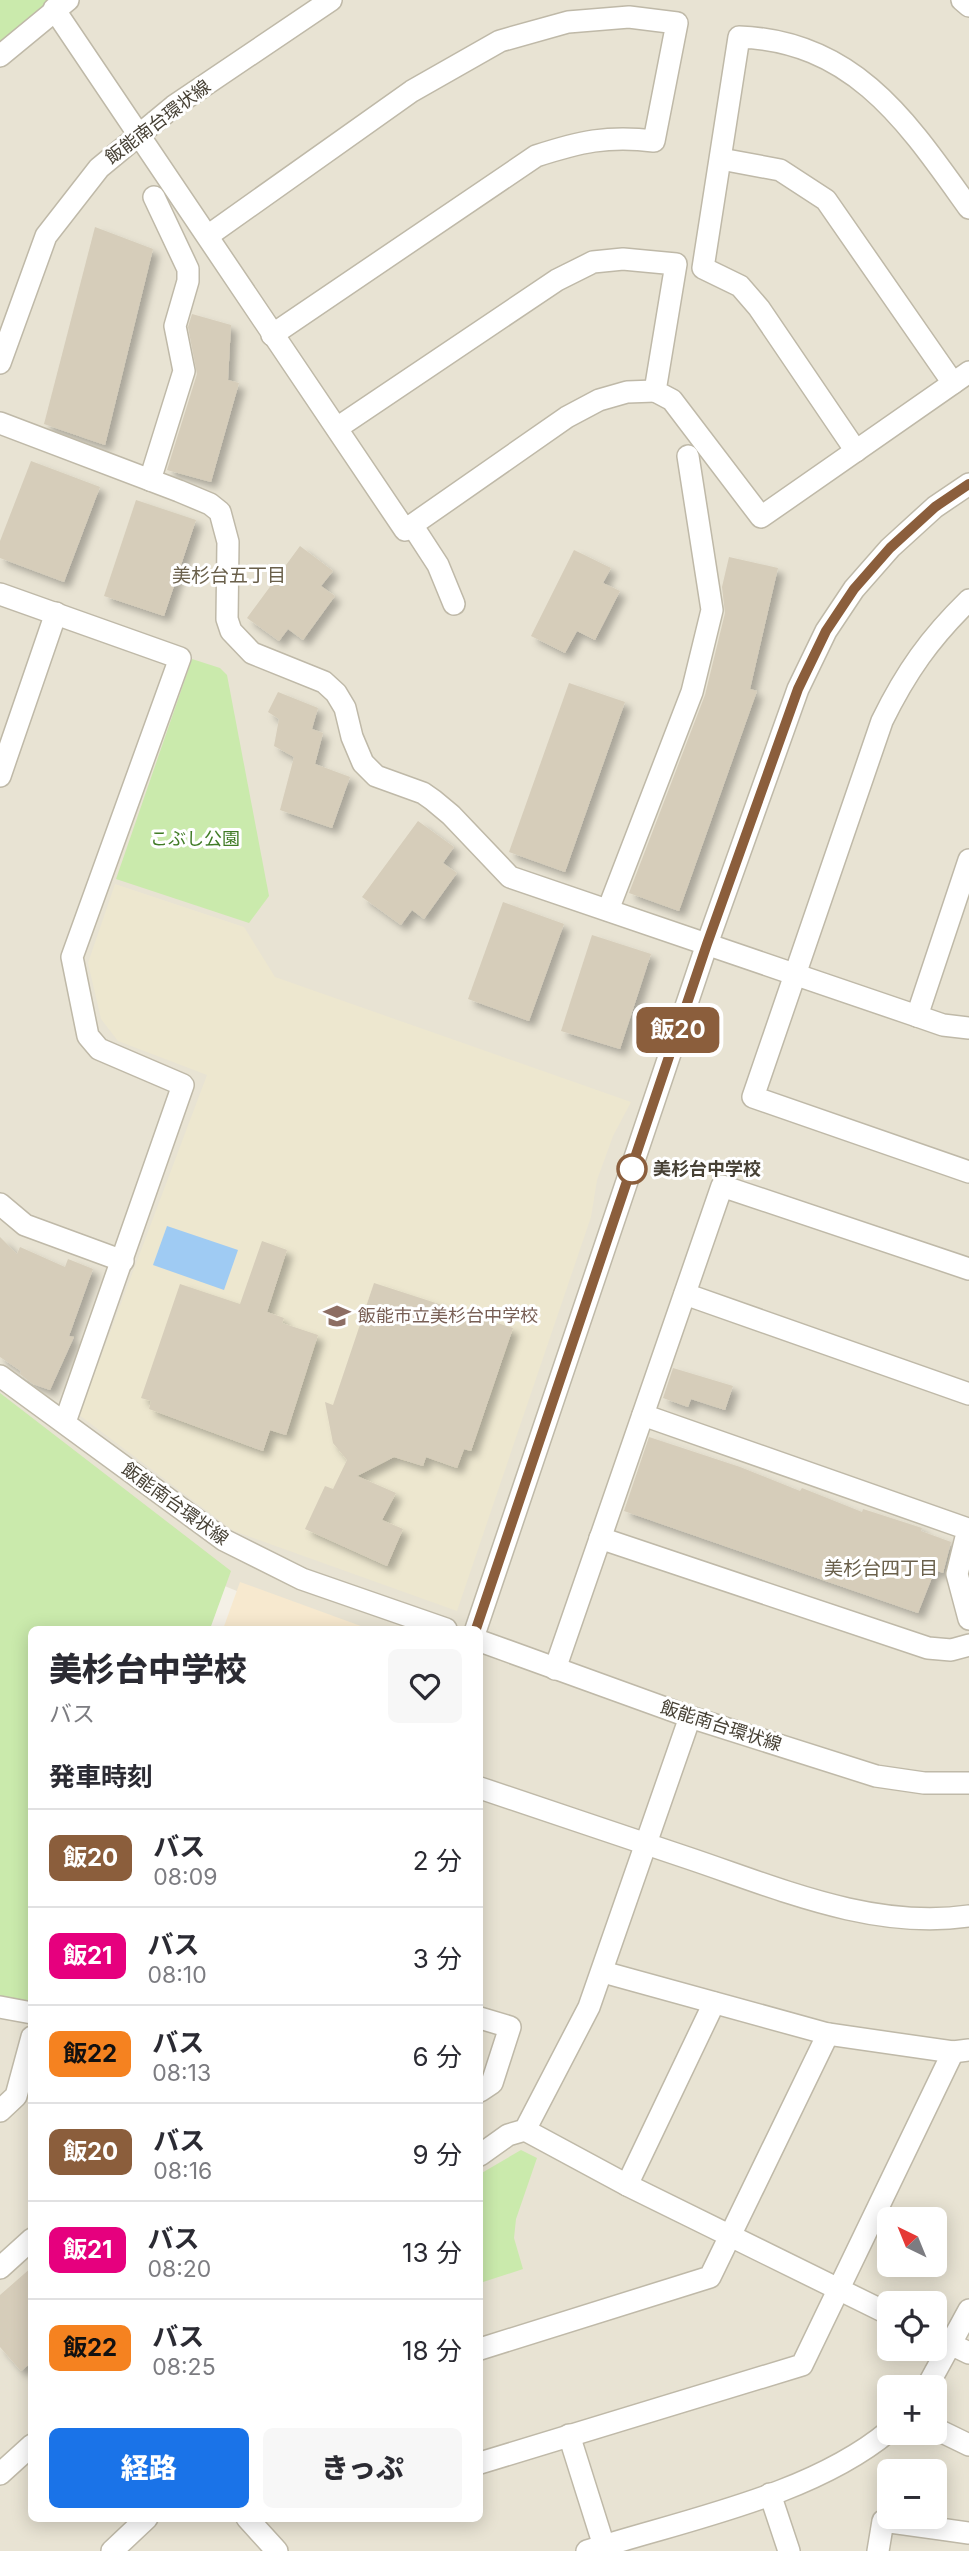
<!DOCTYPE html>
<html lang="ja">
<meta charset="utf-8">
<style>
:root{--surface:#fff;--page:#f7f7f7;--text:#2b2b33;--muted:#7c7c81;--line:#e1e1e2;--accent:#1a73e8}
body{margin:0;font-family:Inter,"Noto Sans JP",sans-serif;background:var(--page);color:var(--text);height:100vh;display:flex;flex-direction:column;font-size:26px;white-space:nowrap}
*{box-sizing:border-box;margin:0}
p{font-size:23px;color:var(--muted)}
.icon{flex:none;width:38px;height:38px;fill:none;stroke:currentColor;stroke-width:2;stroke-linecap:round;stroke-linejoin:round}
.map{position:relative;flex:1;overflow:hidden}
.drawer{position:absolute;left:28px;top:1626px;width:455px;height:896px;display:flex;flex-direction:column;background:var(--surface);border-radius:10px;box-shadow:0 4px 18px #0003}
.drawer>*{flex:none}
.badge{padding:0 14px;border-radius:10px;font-size:24px;line-height:46px}
.needle{width:46px;rotate:317deg}
.tools{position:absolute;left:877px;top:2207px;display:grid;gap:14px}
.tools a{display:grid;place-items:center;width:70px;height:70px;border-radius:10px;background:var(--surface);box-shadow:0 4px 18px #0003;font-size:35px}
.map>.badge{position:absolute;translate:-50% -50%;box-shadow:0 0 0 4px #fff}
h2{padding:0 21px;font-size:26px;line-height:63px}
.round{display:grid;place-items:center;flex:none;width:74px;height:74px;border-radius:10px;background:var(--page)}
.summary{display:flex;align-items:center;justify-content:space-between;height:119px;padding:0 21px}
h1{font-size:33px;font-weight:800;line-height:52px}
.primary-button{display:flex;gap:14px;margin-top:auto;padding:14px 21px}
.primary-button a{flex:1;height:80px;border-radius:10px;background:var(--accent);color:#fff;font-size:28px;font-weight:800;line-height:80px;text-align:center}
.primary-button a+a{background:var(--page);color:var(--text)}
ul{padding:0;list-style:none}
li{display:flex;align-items:center;gap:21px;height:98px;padding:0 21px;border-top:2px solid var(--line)}
li div{flex:1}
li b{display:block;font-size:26px}
li em{font-style:normal}
li .badge{min-width:77px;font-weight:700;text-align:center}
.map>svg:first-child{display:block}
.residential{fill:#e8e3d3;fill-rule:evenodd}
.commercial{fill:#f7e9cf}
.education{fill:#ede7cf}
.green{fill:#caeaac}
.water{fill:#9fcbf3}
.building{fill:#d6cdba;filter:url(#shadow)}
.lines{fill:none;stroke-linecap:round;stroke-linejoin:round}
.minor-casing{stroke:#bfb9a8;stroke-width:24}
.minor{stroke:#fff;stroke-width:21}
.line-casing{stroke:#fff;stroke-width:16}
.line{stroke:#8b5e3c;stroke-width:10}
.stop-dot{fill:#fff;stroke:#8b5e3c;stroke-width:3.5}
.labels{text-anchor:middle;stroke-width:6;stroke-linejoin:round;paint-order:stroke}
.street-label{font-size:18px;fill:#474135;stroke:#fff}
.park-label{font-size:18px;fill:#407b25;stroke:#fff}
.stop-label{font-size:18px;font-weight:bold;fill:#474135;stroke:#fff;text-anchor:start}
.education-label{font-size:18px;fill:#785e54;stroke:#fff;text-anchor:start}
.neighbourhood-label{font-size:19px;fill:#6a604b;stroke:#fff}
</style>
<div class="map">
<svg width="969" height="2551" viewBox="0 0 969 2551">
<defs>
<filter id="shadow"><feDropShadow dx="6" dy="6" stdDeviation="3.5" flood-color="#0004"/></filter>
</defs>
<rect width="100%" height="100%" fill="#f4f0e6"/>
<path class="residential" d="M31,0H969V2551H0V1999L31,2007L32,2518H480V1629H331L131,1548L0,1449V17ZM889,2219H934V2264H889ZM889,2303H934V2348H889ZM889,2387H934V2432H889ZM889,2471H934V2516H889Z"/>
<path class="commercial" d="M240,1582L369,1629H223Z"/>
<path class="education" d="M115,884L244,927L275,977L631,1102L613,1136L597,1180L591,1217L457,1611L234,1531L79,1415L207,1075L118,1041L101,1019L88,963Z"/>
<g class="green">
<path d="M0,0H61L0,44Z"/>
<path d="M192,659L220,668L227,675L269,896L249,923L116,879Z"/>
<path d="M0,1393L231,1571L210,1629H32L31,2004L0,1998Z"/>
<path d="M521,2150L537,2158L516,2219L514,2238L523,2269L480,2283V2174Z"/>
</g>
<path class="water" d="M167,1226L238,1250L224,1290L153,1265Z"/>
<g class="building">
<path d="M95,227L153,249L105,445L44,424Z"/>
<path d="M192,314L231,325L228,380L239,383L211,482L167,470L197,374L188,327Z"/>
<path d="M31,461L100,487L64,582L0,558V541Z"/>
<path d="M136,500L196,520L164,616L104,596Z"/>
<path d="M300,546L333,571L321,586L335,596L303,640L288,629L279,641L247,618Z"/>
<path d="M574,550L611,568L603,583L620,591L595,640L577,631L565,653L531,636Z"/>
<path d="M729,557L778,568L750,689L757,691L679,911L629,893L705,695L725,613L722,587Z"/>
<path d="M569,683L625,702L565,872L509,852Z"/>
<path d="M278,692L318,708L312,729L323,733L315,764L350,777L332,828L280,810L294,757L274,746L279,719L268,712Z"/>
<path d="M418,821L454,847L443,863L457,873L424,919L412,910L401,925L362,897Z"/>
<path d="M503,902L564,924L529,1021L468,999Z"/>
<path d="M592,935L651,954L620,1049L561,1031Z"/>
<path d="M0,1237L17,1254L20,1247L65,1267L68,1259L93,1269L69,1336L74,1337L50,1390L33,1384L20,1374L21,1371L0,1357Z"/>
<path d="M262,1241L287,1250L267,1312L284,1318L282,1323L318,1335L286,1435L270,1430L263,1451L149,1409L151,1401L141,1398L180,1284L240,1304Z"/>
<path d="M374,1283L513,1328L471,1451L464,1449L457,1468L426,1457L423,1466L394,1457L357,1476L396,1493L382,1520L403,1529L387,1566L305,1529L325,1486L333,1489L347,1460L333,1443L325,1402L333,1405Z"/>
<path d="M673,1368L733,1386L725,1410L691,1399L688,1407L663,1398Z"/>
<path d="M649,1437L740,1467L800,1491L802,1488L862,1512L863,1509L922,1528L921,1531L951,1542L943,1573L935,1570L918,1613L624,1511Z"/>
<path d="M32,2267V2362L21,2371L0,2347V2295Z"/>
</g>
<g class="lines">
<defs>
<g id="minor">
<path d="M962,0L969,6"/>
<path d="M54,9L405,530L567,417L599,400L627,392L655,391"/>
<path d="M0,56L68,0"/>
<path d="M721,159L780,170L826,200L953,383"/>
<path d="M209,235L412,91L500,41L568,22L629,17L677,23L654,141C608,135 579,142 536,156L272,335"/>
<path d="M0,363L46,236L99,168L174,106L331,0"/>
<path d="M0,423L179,491L210,504L220,512L228,542L227,619L231,631L252,653L324,682L336,693L345,708L352,737L363,763L376,776L423,793L433,800L451,815L510,877L917,1016L943,1025L969,1028"/>
<path d="M337,428L557,280L593,262L623,259L676,264L655,391L672,400L761,517L969,372"/>
<path d="M856,451L759,308L740,286L703,268L739,37C855,41 908,123 969,208"/>
<path d="M150,480L184,371L175,326L188,281V269L154,197"/>
<path d="M412,525L438,565L454,604"/>
<path d="M0,594L180,658L72,957L88,1036L99,1049L183,1085L65,1422"/>
<path d="M969,600C930,638 906,672 882,721L753,1097L969,1172"/>
<path d="M0,776L56,613"/>
<path d="M608,910L692,692L712,610L688,456"/>
<path d="M917,1016L969,860"/>
<path d="M0,1204L25,1225L123,1261"/>
<path d="M685,1294L969,1394"/>
<path d="M0,1376L224,1540L302,1579L446,1629"/>
<path d="M643,1415L968,1529L957,1574L969,1619"/>
<path d="M600,1538L928,1648L951,1650L969,1645"/>
<path d="M476,1629L707,944L798,689L826,631L854,589L890,548L935,507L969,484"/>
<path d="M480,1641L690,1717L876,1776L924,1783H969"/>
<path d="M555,1669L722,1186L969,1269"/>
<path d="M480,1788C550,1812 621,1835 691,1859C780,1889 874,1930 969,1916"/>
<path d="M603,1972L828,2034L953,2052L969,2050"/>
<path d="M0,2007L32,2013"/>
<path d="M480,2018L510,2027L492,2083L480,2091"/>
<path d="M0,2111L16,2096L32,2037"/>
<path d="M525,2130L627,2185L889,2314"/>
<path d="M480,2155L508,2135L525,2130L589,2007L690,1717"/>
<path d="M627,2185L714,2003"/>
<path d="M0,2268L32,2239"/>
<path d="M934,2336L969,2353"/>
<path d="M480,2349L710,2277L828,2034"/>
<path d="M927,2387L969,2310"/>
<path d="M934,2428L969,2445"/>
<path d="M569,2435L604,2546"/>
<path d="M480,2463L802,2365L953,2052"/>
<path d="M0,2474L32,2445"/>
<path d="M770,2494L789,2551"/>
<path d="M247,2518L277,2551"/>
<path d="M112,2551L147,2518"/>
<path d="M587,2551C684,2520 811,2496 889,2431"/>
<path d="M878,2551L883,2521L969,2533"/>
</g>
</defs>
<use href="#minor" class="minor-casing"/>
<use href="#minor" class="minor"/>
</g>
<g class="lines">
<defs>
<path id="line" d="M476,1629L707,944L798,689L826,631L854,589L890,548L935,507L969,484"/>
</defs>
<use href="#line" class="line-casing"/>
<use href="#line" class="line"/>
</g>
<defs>
<symbol id="school-bare" viewBox="-9 -9 18 18"><path d="M0-5L7-2L0 1L-7-2ZM-4 1L0 2.5L4 1V4Q0 6-4 4Z" fill="#8d6e63" stroke="#fff" stroke-width="2.5" paint-order="stroke"/></symbol>
</defs>
<g fill-rule="evenodd">
<use href="#school-bare" x="318" y="1297" width="38" height="38"/>
</g>
<circle class="stop-dot" cx="632" cy="1169" r="14"/>
<g class="labels">
<g class="street-label">
<text transform="translate(158 122) rotate(-37)" y="6">飯能南台環状線</text>
<text transform="translate(175 1504) rotate(36)" y="6">飯能南台環状線</text>
<text transform="translate(721 1726) rotate(18)" y="6">飯能南台環状線</text>
</g>
<g class="park-label">
<text x="195" y="845">こぶし公園</text>
</g>
<g class="stop-label">
<text x="653" y="1175">美杉台中学校</text>
</g>
<g class="education-label">
<text x="358" y="1322">飯能市立美杉台中学校</text>
</g>
<g class="neighbourhood-label">
<text x="229" y="582">美杉台五丁目</text>
<text x="881" y="1575">美杉台四丁目</text>
</g>
</g>
</svg>
<div class="tools">
<a><svg class="needle" viewBox="-14 -14 28 28"><path d="M0-13l5 13h-10z" fill="#e53935"/><path d="M0 13l5-13h-10z" fill="#7c7c81"/></svg></a>
<a><svg class="icon" aria-label="locate" viewBox="0 0 24 24"><circle cx="12" cy="12" r="6"/><path d="M12 2v4M12 18v4M2 12h4M18 12h4"/></svg></a>
<a>+</a>
<a>−</a>
</div>
<b class="badge" style="left:678px;top:1030px;background:#8b5e3c;color:#fff">飯20</b>
<section class="drawer">
<div class="summary"><div><h1>美杉台中学校</h1><p>バス</p></div><a class="round"><svg class="icon" aria-label="heart" viewBox="0 0 24 24"><path d="M12 20l-8-8c-3-5 5-10 8-4 3-6 11-1 8 4z"/></svg></a></div>
<h2>発車時刻</h2>
<ul>
<li><span class="badge" style="background:#8b5e3c;color:#fff">飯20</span><div><b>バス</b><p>08:09</p></div><em>2 分</em></li>
<li><span class="badge" style="background:#e6007e;color:#fff">飯21</span><div><b>バス</b><p>08:10</p></div><em>3 分</em></li>
<li><span class="badge" style="background:#f58220;color:#111">飯22</span><div><b>バス</b><p>08:13</p></div><em>6 分</em></li>
<li><span class="badge" style="background:#8b5e3c;color:#fff">飯20</span><div><b>バス</b><p>08:16</p></div><em>9 分</em></li>
<li><span class="badge" style="background:#e6007e;color:#fff">飯21</span><div><b>バス</b><p>08:20</p></div><em>13 分</em></li>
<li><span class="badge" style="background:#f58220;color:#111">飯22</span><div><b>バス</b><p>08:25</p></div><em>18 分</em></li>
</ul>
<div class="primary-button"><a>経路</a><a>きっぷ</a></div>
</section>
</div>
